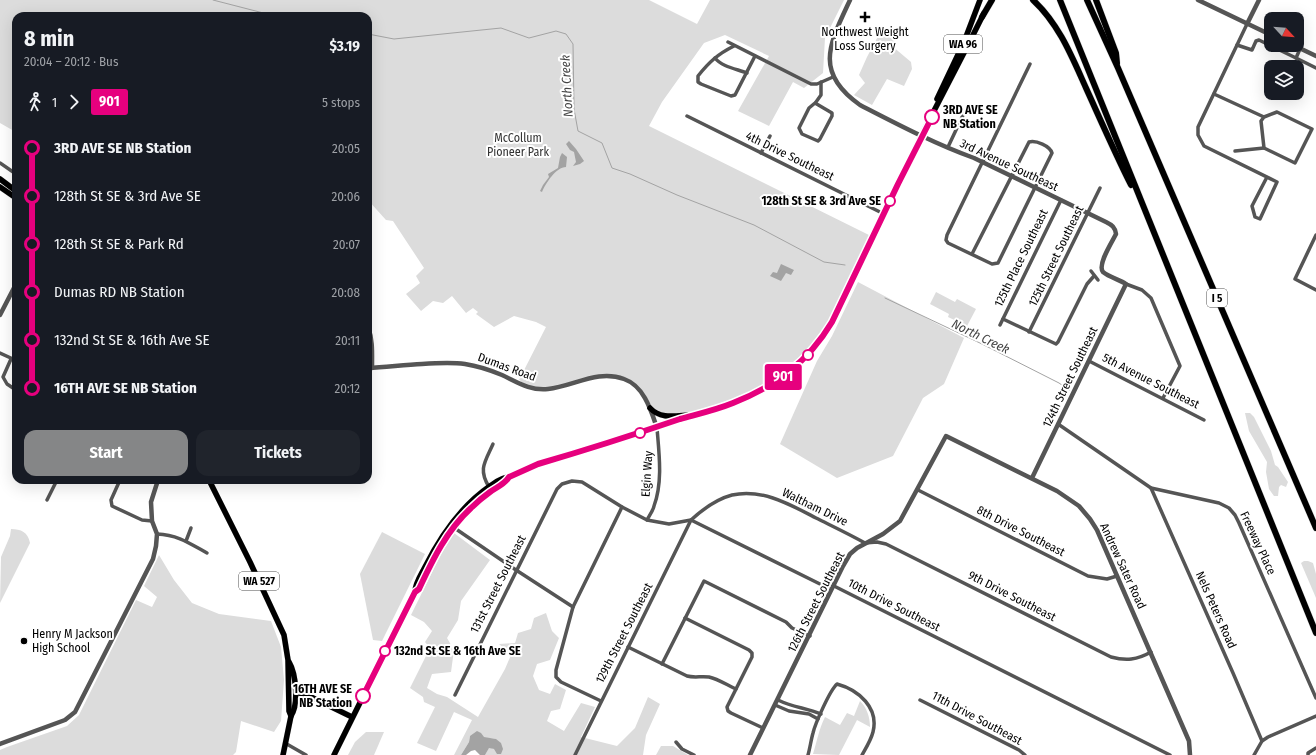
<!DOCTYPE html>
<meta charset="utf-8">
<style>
:root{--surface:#171b24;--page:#20242c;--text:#f1f3f6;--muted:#9ea1a6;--accent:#858687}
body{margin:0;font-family:"Fira Sans Condensed",sans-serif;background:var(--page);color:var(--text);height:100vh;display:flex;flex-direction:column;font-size:15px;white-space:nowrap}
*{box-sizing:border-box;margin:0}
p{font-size:13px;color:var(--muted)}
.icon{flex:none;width:22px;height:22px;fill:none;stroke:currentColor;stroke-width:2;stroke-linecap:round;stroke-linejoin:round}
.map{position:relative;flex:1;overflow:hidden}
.drawer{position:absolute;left:12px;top:12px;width:360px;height:472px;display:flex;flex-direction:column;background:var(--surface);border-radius:12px;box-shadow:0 4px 16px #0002}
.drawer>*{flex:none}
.badge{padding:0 8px;border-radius:3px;font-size:14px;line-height:26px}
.needle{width:26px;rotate:116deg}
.fabs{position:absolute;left:1264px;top:12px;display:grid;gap:8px}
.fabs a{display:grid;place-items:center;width:40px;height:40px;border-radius:8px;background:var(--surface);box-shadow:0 4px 16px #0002;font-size:20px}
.map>.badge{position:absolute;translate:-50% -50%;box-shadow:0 0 0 2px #fff}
.legs{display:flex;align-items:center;gap:6px;height:44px;padding:0 12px;font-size:13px}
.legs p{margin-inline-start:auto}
.headline{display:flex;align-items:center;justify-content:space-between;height:68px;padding:0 12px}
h1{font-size:22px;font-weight:700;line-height:30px}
.button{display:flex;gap:8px;margin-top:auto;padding:8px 12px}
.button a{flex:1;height:46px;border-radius:12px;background:var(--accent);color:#fff;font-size:16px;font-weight:700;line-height:46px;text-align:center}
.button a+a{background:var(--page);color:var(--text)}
ul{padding:0 12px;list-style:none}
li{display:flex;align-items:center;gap:14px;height:48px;font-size:15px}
li i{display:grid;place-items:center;width:6px;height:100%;margin:0 5px;background:currentColor}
li i::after{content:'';width:10px;height:10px;margin:-5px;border:3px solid;border-radius:50%;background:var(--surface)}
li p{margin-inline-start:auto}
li:first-child i{background:linear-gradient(#0000 50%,currentColor 0)}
li:last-child i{background:linear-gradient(currentColor 50%,#0000 0)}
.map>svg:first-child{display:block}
.green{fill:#dcdcdc}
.water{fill:#a3a3a3}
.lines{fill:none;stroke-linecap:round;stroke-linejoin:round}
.stream{stroke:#a3a3a3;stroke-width:1}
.primary-casing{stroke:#dbdbdb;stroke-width:6}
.motorway-casing{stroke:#dbdbdb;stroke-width:7}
.minor{stroke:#555;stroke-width:3.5}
.tertiary{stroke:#555;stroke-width:4.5}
.primary{stroke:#000;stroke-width:5.5}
.motorway{stroke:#000;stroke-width:6}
.line-1-casing{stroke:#fff;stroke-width:9}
.line-1{stroke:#e6007e;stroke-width:6}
.poi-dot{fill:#000;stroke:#fff;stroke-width:1.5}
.stop-1-dot{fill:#fff;stroke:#e6007e;stroke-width:2}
.labels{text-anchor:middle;stroke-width:4;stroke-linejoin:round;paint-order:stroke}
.shield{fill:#fff;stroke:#4c4c4c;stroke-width:1}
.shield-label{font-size:11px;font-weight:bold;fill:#000}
.poi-label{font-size:12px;fill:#000;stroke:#fff}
.stop-label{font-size:12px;font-weight:bold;fill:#000;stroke:#fff;text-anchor:start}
.park-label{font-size:12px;fill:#333;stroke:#fff}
.street-label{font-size:12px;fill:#000;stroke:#fff}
.water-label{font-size:13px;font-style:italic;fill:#444;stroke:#fff}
</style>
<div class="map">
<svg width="1316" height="755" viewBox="0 0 1316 755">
<rect width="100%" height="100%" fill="#fff"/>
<g class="green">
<path d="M0,0H649L697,24L710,0H844L825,38L823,73L804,88L793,82L769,126L738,111L769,56L725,35L704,43L662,102L649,126L873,237L832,322L798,365L749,396L682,419L654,411L645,398L626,379L601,376L547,389L519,384L521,381L519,380L546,327L536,322L514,316L494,327L476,314L478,312L473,308L466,313L452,296L443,303L433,301L421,311L406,294L420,283L416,276L424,268L393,221L386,220L368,200V16H16V130L14,131L0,123Z"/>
<path d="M883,27L897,34L892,46L911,62L912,69L904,86L887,79L872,105L854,95L865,83L859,75L867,57Z"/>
<path d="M858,282L964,338L944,384L923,398L893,456L837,478L780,444L817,361L832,336Z"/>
<path d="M936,292L955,302L957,299L976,309L967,326L948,317L949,314L930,304Z"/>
<path d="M1245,413H1250L1254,417L1271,451L1275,465L1278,467L1288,482L1286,487L1281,485L1279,487L1278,496H1274L1269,489L1266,472L1267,462L1249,431Z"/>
<path d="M11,529C21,529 28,532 30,543L0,603L1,557L10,536Z"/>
<path d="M382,532L425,554L382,641L373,640L360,574Z"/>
<path d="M454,533L490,560L461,601L458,620L447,638L454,650L451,672L432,674L427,688L437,694L447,697L478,717L505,669L511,655L499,644L515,643L518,633L531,629L534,618L546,613L552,631L559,638L550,660L537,664L533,676L539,690L550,694L555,684L566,690L560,709L551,711L547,721L564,731L581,703L595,707L581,737L617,746L635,728L648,697L660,704L646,735L643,755H485L489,747L494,749L496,739L470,736L469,742L461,755H454L472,720L454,712L436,751L417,743L435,707L424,702L423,697L410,688L430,648L425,642L432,631L424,622L411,615L441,554Z"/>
<path d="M159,555L174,580L192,603L219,614L271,621L281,647L284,680L281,721L274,732L241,721L236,752L233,755H0V750L7,747L67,726L79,715L136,600L152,607L157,597L144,586Z"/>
<path d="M1304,561H1308L1313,563L1316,574V598L1301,563Z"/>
<path d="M860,701C867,708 870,717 870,727L857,720L839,755L813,754C817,741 819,729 825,717L840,725L847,713L854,716Z"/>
<path d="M366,732H384L374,755H348L355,742Z"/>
<path d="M661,746H673L688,755H656Z"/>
</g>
<g class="water">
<path d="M569,141L576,149L584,161L580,164L573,166L576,162L574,152L570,150L566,144Z"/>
<path d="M562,153L567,157L566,167C556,167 546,183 542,192L540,191L543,185L549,177L548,174L558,168L560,157Z"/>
<path d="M781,264L794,270L791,275L786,273L781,281L770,276L773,272L777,273Z"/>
<path d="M477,731L481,733L484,737L496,739L501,743L503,749L501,754H497L494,749L489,748L485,755H480L475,750L471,751L466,755H461L469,742L470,736Z"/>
</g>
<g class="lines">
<g class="stream">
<path d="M213,0L275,16"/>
<path d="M368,34L394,39L501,28L529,38L556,31L566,34L573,44L574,109L578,131L602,143L612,168L630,174L677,195L754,225L824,262L845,265"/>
<path d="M885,298L982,344L1059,383L1069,390"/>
</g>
<defs>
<g id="primary">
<path d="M937,99L964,42L980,0"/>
<path d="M0,179L16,191"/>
<path d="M0,187L16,198"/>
<path d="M650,408C660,419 674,416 688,415"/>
<path d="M209,480L250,562L284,635L288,660L289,711L291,716"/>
<path d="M415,592C415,583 421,575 425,567C441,535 461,506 490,486C496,482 502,477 509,477L538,464C586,450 633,435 680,419C698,414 716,410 733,403C776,386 808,362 832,322L921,136L968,45L984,13"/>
<path d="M296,692L311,697L352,717"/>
<path d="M283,755L291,716C299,704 296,674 289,662"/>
<path d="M334,755L415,592L419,589C433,559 447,530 471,508C477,502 483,497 490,492C497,487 505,484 509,477"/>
</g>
<g id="motorway">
<path d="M1033,0C1059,24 1072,57 1086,88C1101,121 1115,153 1131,185"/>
<path d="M1060,0L1316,633"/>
<path d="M1087,0L1118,68L1316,528"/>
<path d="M1096,0L1116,53L1117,63"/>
<path d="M982,17L992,0"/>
</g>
</defs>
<use href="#primary" class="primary-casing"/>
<use href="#motorway" class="motorway-casing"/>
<g class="minor">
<path d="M1247,24L1198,127V135L1204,146L1277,182L1260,219L1255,217L1252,206L1267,177"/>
<path d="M728,42L811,84H817L833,77"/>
<path d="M1237,45L1252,50L1256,41L1259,40L1296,58L1300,49"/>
<path d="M734,46C718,54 709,62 698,76V82L701,84L731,96L735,95L755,56"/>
<path d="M715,58C722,67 737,69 747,73"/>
<path d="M1296,58L1316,68"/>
<path d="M1214,94L1264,117L1277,112L1312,129L1295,163L1264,148L1261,121L1264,117"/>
<path d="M815,103L832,113V116L820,139L818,141L802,134L799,128L809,108L815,103L816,102L821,95V82"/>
<path d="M687,116L884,214"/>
<path d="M948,147L964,113"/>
<path d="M1235,151L1264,148"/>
<path d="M761,153L770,136"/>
<path d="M0,163L16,174"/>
<path d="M1316,235L1295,279L1316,290"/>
<path d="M972,254L1029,142C1036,140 1050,146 1052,153L998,263L992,264L948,243L946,240L947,235L1030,64"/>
<path d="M1091,271L1098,280"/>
<path d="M1126,284L1142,290L1151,298L1180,366L1163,398"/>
<path d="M1003,319L1056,344L1058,342L1087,284L1094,276"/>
<path d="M1000,325L1061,200"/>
<path d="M1029,332L1100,188"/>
<path d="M0,353L13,359L16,360"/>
<path d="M11,359L3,377L7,384L16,390"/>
<path d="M1089,361L1204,420"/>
<path d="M1058,424L1151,488L1219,503L1229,508L1235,515L1239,523L1316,698"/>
<path d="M120,480L111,500L112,506L142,520L152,521"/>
<path d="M489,487C478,469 485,462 493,444"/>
<path d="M1151,488L1233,673L1262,741"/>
<path d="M918,490L1088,576L1107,579L1117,576"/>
<path d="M47,500L57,480"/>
<path d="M647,520C649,516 653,511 654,506C663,482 659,453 657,428"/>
<path d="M453,527L516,570L573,607"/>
<path d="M157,534C178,535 189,543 207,553"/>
<path d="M186,541L191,528"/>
<path d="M685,618L749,650L752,653V657L727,707L728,711L731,713L763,728"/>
<path d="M628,647L687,676C694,678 701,676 709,677C718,679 727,685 736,689"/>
<path d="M662,664L704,581L786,622L792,628L810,636"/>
<path d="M455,695L557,489L562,484L572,481L582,482L622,507L647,520L669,524L691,520L824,586H834L1170,755"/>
<path d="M778,700C792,707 806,708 821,714"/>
<path d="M920,700L1019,750L1025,755"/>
<path d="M601,701L561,682L556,677V670L573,607L622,507"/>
<path d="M775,705L789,711L809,714L818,719"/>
<path d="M676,742L682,749L694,755"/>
<path d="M285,743L306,755"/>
<path d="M575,755L691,520C703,509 717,499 732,495C762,488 791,505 816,518C832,526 849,534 865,543L877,542L886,544L1111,657C1126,661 1137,660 1151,652"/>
<path d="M808,755C810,748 811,740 813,733C815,724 830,690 837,684C859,690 879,708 873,732C871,740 866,748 862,755"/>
<path d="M1254,755L1262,741L1268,737L1316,716"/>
<path d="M1308,755V753L1316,748"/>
</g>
<g class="tertiary">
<path d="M850,0C830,43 813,72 860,105C897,124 935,144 974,158L1106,222C1112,225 1115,227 1116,234C1112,242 1097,265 1103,272C1109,277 1120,280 1126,284L1032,478"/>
<path d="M1198,0L1271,35"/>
<path d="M1247,24L1259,0"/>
<path d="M1293,45L1316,56"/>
<path d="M0,315L16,284"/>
<path d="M368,327C373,340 372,354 372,368"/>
<path d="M368,368C386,367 404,365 422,364C436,363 451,362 465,364C478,366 490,370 502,375C517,382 530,391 548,389C574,386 598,369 624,379C644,386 651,410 657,428"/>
<path d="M0,744L65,720L75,712L153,559L156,546L157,534L152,521L151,502L158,480"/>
<path d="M750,755L843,566L850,554L857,548L883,534L900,521L946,436L1057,491L1079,506L1090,519L1097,530L1189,741L1190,755"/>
</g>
<use href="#primary" class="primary"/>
<use href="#motorway" class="motorway"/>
</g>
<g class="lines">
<defs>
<path id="line-1" d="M363,696L415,592L419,589C433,559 447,530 471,508C477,502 483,497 490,492C497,487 505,484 509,477L538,464C586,450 633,435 680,419C698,414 716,410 733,403C776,386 808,362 832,322L898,184L932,117"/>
</defs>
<use href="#line-1" class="line-1-casing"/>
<use href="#line-1" class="line-1"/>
</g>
<g class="poi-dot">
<path d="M863 11h4v4h4v4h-4v4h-4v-4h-4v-4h4z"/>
<circle cx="24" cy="641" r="4"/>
</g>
<g class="stop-1-dot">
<circle cx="932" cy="117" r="7"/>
<circle cx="890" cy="201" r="5"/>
<circle cx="808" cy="355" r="5"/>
<circle cx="640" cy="433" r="5"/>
<circle cx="385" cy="651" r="5"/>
<circle cx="363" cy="696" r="7"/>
</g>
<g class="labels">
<g class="shield">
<rect x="944" y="35" width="38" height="18" rx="3"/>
<rect x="1207" y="289" width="20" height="18" rx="3"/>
<rect x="239" y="572" width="40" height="18" rx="3"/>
</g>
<g class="shield-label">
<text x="963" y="48">WA 96</text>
<text x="1217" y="302">I 5</text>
<text x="259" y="585">WA 527</text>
</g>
<g class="poi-label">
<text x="865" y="36">Northwest Weight<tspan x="865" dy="14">Loss Surgery</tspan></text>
<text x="32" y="638" text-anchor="start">Henry M Jackson<tspan x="32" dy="14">High School</tspan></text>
</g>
<g class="stop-label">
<text x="943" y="114">3RD AVE SE<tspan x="943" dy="14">NB Station</tspan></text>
<text x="881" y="205" text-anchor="end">128th St SE &amp; 3rd Ave SE</text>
<text x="394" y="655">132nd St SE &amp; 16th Ave SE</text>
<text x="352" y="693" text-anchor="end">16TH AVE SE<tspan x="352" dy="14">NB Station</tspan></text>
</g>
<g class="park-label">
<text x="518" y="142">McCollum<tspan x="518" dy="14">Pioneer Park</tspan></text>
</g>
<g class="street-label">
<text transform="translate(790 156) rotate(26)" y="4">4th Drive Southeast</text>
<text transform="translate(1009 165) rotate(25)" y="4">3rd Avenue Southeast</text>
<text transform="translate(1056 256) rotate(-64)" y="4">125th Street Southeast</text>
<text transform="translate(1021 258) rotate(-64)" y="4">125th Place Southeast</text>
<text transform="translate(507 367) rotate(20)" y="4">Dumas Road</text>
<text transform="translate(1070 377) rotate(-64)" y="4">124th Street Southeast</text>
<text transform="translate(1151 381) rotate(27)" y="4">5th Avenue Southeast</text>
<text transform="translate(647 474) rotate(-86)" y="4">Elgin Way</text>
<text transform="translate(815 507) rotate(26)" y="4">Waltham Drive</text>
<text transform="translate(1021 531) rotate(27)" y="4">8th Drive Southeast</text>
<text transform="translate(1258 543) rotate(65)" y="4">Freeway Place</text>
<text transform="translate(1123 566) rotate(65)" y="4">Andrew Sater Road</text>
<text transform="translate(498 584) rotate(-63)" y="4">131st Street Southeast</text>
<text transform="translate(1012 596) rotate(27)" y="4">9th Drive Southeast</text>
<text transform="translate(816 602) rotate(-63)" y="4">126th Street Southeast</text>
<text transform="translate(894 605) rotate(27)" y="4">10th Drive Southeast</text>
<text transform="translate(1216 610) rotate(66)" y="4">Nels Peters Road</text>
<text transform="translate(624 633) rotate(-63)" y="4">129th Street Southeast</text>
<text transform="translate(977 718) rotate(28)" y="4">11th Drive Southeast</text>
</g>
<g class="water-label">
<text transform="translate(566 86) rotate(-93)" y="5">North Creek</text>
<text transform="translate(981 336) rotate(26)" y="5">North Creek</text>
</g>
</g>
</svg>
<div class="fabs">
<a><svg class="needle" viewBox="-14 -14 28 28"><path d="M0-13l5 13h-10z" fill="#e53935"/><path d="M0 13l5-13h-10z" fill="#9ea1a6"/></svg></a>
<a><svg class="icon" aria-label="layers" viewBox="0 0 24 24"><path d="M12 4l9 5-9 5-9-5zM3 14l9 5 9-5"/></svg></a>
</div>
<b class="badge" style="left:783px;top:377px;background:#e6007e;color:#fff">901</b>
<section class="drawer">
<div class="headline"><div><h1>8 min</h1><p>20:04 – 20:12 · Bus</p></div><b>$3.19</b></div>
<div class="legs"><svg class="icon" aria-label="walk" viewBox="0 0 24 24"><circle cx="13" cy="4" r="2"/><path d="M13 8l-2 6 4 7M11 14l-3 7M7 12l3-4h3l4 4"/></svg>1<svg class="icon" aria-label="forward" viewBox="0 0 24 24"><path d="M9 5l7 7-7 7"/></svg><b class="badge" style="background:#e6007e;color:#fff">901</b><p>5 stops</p></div>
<ul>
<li><i style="color:#e6007e"></i><b>3RD AVE SE NB Station</b><p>20:05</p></li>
<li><i style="color:#e6007e"></i><span>128th St SE &amp; 3rd Ave SE</span><p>20:06</p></li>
<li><i style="color:#e6007e"></i><span>128th St SE &amp; Park Rd</span><p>20:07</p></li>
<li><i style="color:#e6007e"></i><span>Dumas RD NB Station</span><p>20:08</p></li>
<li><i style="color:#e6007e"></i><span>132nd St SE &amp; 16th Ave SE</span><p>20:11</p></li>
<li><i style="color:#e6007e"></i><b>16TH AVE SE NB Station</b><p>20:12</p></li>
</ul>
<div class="button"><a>Start</a><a>Tickets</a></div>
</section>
</div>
